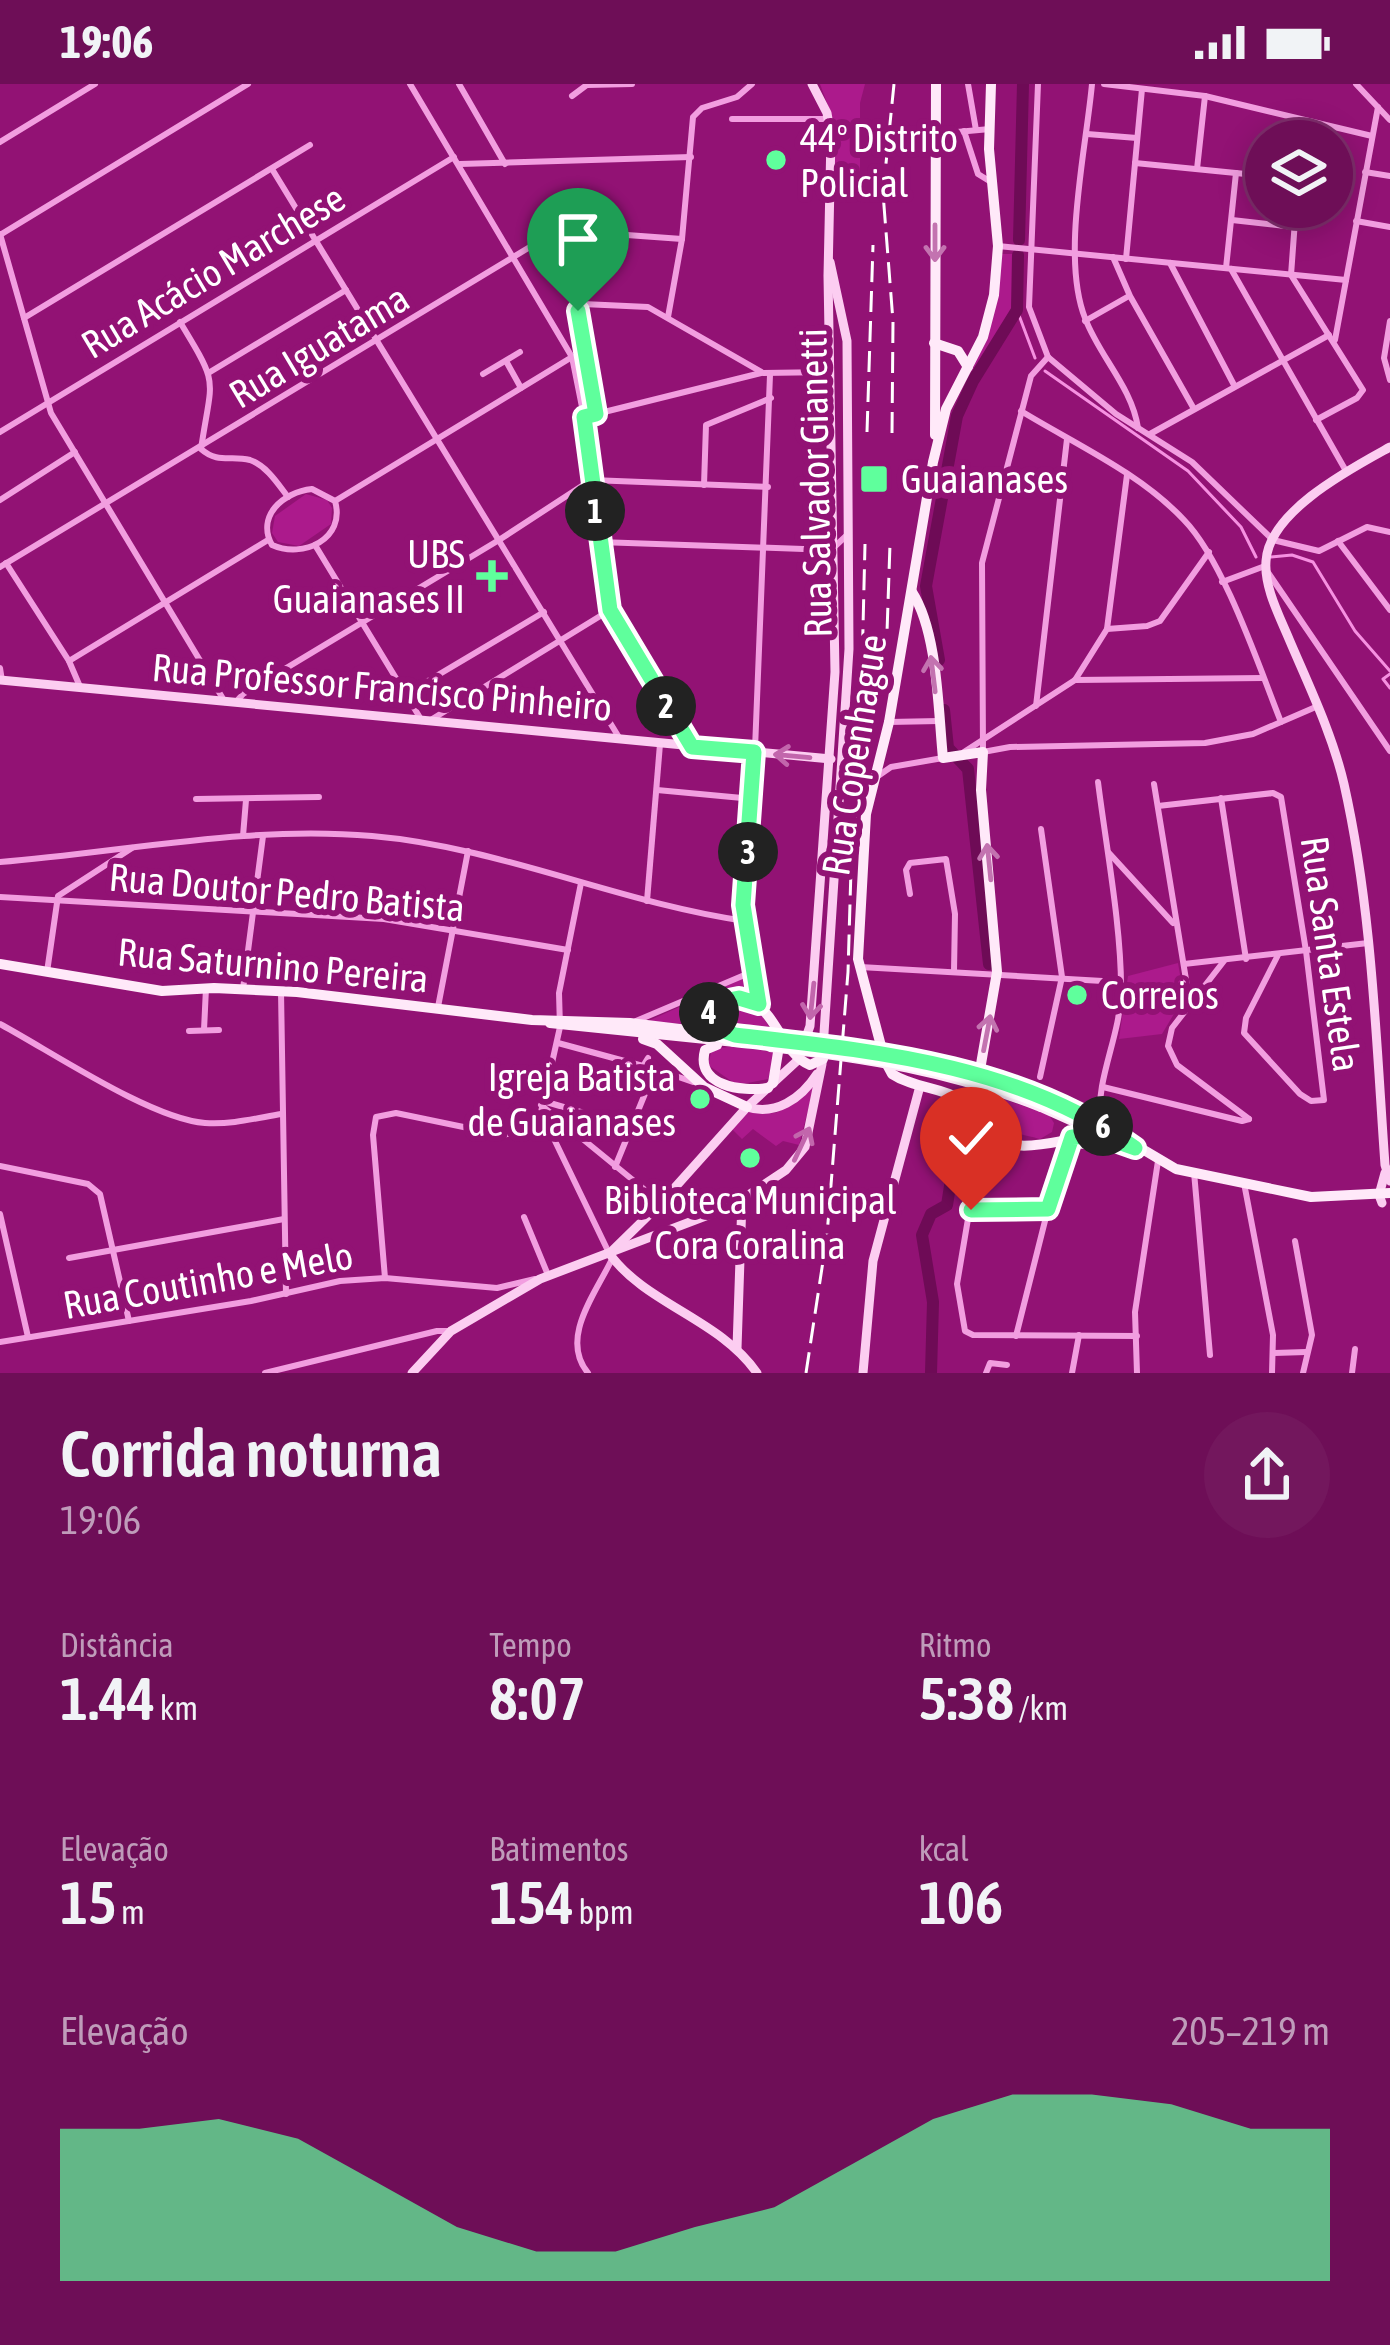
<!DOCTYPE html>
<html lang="pt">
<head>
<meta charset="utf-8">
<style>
	:root { --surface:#6e0e57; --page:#73175d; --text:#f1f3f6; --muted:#bf9cba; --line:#802e6d; --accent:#5fff9c }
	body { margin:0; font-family:"Asap Condensed",sans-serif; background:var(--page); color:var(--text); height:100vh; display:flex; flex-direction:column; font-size:45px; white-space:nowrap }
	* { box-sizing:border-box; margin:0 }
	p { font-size:39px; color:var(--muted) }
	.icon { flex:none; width:66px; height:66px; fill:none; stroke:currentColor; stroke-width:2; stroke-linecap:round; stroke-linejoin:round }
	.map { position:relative; height:1289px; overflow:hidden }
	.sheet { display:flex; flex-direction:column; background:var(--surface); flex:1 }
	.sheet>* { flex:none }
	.fabs { position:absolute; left:1245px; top:36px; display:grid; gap:24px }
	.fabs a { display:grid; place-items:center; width:108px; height:108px; border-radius:50%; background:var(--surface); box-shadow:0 6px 30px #0003,0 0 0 3px var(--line); font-size:60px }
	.pin { position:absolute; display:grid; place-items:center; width:102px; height:102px; color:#fff; margin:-123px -51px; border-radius:50% 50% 50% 0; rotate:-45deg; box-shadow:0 0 12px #0007 }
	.pin .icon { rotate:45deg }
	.km { position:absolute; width:60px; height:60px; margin:-30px; border-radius:50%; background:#222; color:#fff; font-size:33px; line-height:60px; text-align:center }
	.round { display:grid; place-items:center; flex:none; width:126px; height:126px; border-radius:63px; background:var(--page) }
	.head { display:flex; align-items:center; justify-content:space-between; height:204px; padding:0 60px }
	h1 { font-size:66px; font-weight:600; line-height:90px }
	.stats { display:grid; grid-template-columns:repeat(3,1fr); gap:18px; height:204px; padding:12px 60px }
	.stats div { display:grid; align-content:center }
	.stats b { font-size:60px; font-weight:600 }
	.stats small { font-size:33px; font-weight:400 }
	.stats p { font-size:33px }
	.chart { height:336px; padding:24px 60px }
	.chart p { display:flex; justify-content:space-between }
	.chart svg { width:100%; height:216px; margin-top:12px; fill:var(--accent); opacity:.7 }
	.status { display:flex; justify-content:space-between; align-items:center; height:84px; padding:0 60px; background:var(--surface); direction:ltr }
	.status svg { height:33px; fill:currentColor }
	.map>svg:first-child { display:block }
	.green { fill:#ac1a8c }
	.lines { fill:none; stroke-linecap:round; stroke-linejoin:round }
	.stream { stroke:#f690e1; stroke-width:3 }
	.river { stroke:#6e0b56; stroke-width:12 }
	.street { stroke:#f29ee0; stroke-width:6 }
	.secondary { stroke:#fccdf1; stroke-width:9 }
	.primary { stroke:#ffe9f9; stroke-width:10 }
	.rail { stroke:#fff; stroke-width:3; stroke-dasharray:21 9; stroke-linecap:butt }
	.primary-bridge { stroke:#ffe9f9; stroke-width:10 }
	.oneway { stroke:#c373b0 }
	.oneway2 { stroke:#c266ac }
	.route-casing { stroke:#fff; stroke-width:24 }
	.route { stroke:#5fff9c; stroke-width:15 }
	.poi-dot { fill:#5fff9c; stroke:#921274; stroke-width:4.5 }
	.labels { text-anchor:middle; stroke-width:12; stroke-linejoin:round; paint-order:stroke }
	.poi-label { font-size:39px; fill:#fff; stroke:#921274; text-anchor:start }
	.street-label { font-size:39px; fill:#fff; stroke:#921274 }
</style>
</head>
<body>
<div class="status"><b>19:06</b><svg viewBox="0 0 49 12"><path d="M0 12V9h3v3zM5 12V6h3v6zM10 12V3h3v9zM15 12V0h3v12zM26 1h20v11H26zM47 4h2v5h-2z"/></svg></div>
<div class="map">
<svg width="1390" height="1289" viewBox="0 0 1390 1289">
	<rect width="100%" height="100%" fill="#921274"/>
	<g class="green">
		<polygon points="820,0 865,0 860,19 860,100 836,102 833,35"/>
		<polygon points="1002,170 1017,170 1014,228 972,289"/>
		<polygon points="306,410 327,416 332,424 331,440 299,462 278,458 272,449 275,432"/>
		<polygon points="1178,879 1184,913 1162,950 1119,955 1128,892"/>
		<polygon points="751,891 754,907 727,908 707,917 704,928 707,942 648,937"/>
		<polygon points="744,918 758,926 772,947 722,942 713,930 720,919"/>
		<polygon points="736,962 777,969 768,995 737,1001 708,981 712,965"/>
		<polygon points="814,1003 799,1061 783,1057 776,1062 753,1045 742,1055 732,1045 746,1028 776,1029"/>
		<path d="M983 1008 1049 1031 1054 1039 1052 1048 1040 1055C1009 1047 982 1046 983 1008Z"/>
	</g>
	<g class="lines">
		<g class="stream">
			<polyline points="1017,226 1035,274"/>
			<polyline points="1045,287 1188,387 1241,443 1256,473"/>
			<polyline points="1271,473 1292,471 1313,478 1355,547 1390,587"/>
			<polyline points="1390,590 1383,595 1390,604"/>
		</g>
		<g class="river">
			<polyline points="1019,156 1023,0"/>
			<polyline points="939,576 926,502 957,332 973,297 1017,226 1018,171"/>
			<polyline points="944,626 948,664 968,685 989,880"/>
			<polyline points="931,1289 933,1218 922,1151 931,1130 947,1121 962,1027"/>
		</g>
		<g class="street">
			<polyline points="410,0 572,273 584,333 610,526 689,659"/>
			<polyline points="459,0 505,80"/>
			<polyline points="968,0 976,46"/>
			<polyline points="1038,0 1029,223 1048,273 1116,330 1192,378 1273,456 1319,467 1367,443 1390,448"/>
			<path d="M1092 0C1086 66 1061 173 1085 234 1099 272 1132 303 1138 344"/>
			<polyline points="1104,0 1205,12 1372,52"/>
			<polyline points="1356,0 1390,36"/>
			<polyline points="587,1 632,0"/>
			<polyline points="572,12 588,0"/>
			<polyline points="732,35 829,35"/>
			<polyline points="964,47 978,90 991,98"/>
			<polyline points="935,50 990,45"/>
			<polyline points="1087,50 1137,54"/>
			<polyline points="1303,57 1305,37"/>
			<polyline points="0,58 95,0"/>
			<polyline points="1135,79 1266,92"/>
			<polyline points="460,80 691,73"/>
			<polyline points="272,85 620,655"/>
			<polyline points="1197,85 1205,12"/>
			<polyline points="1365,88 1390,92"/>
			<polyline points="1296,123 1291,191 1363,306 1357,314 1316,336"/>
			<polyline points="1232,136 1294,143"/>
			<polyline points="1356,137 1390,143"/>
			<polyline points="0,150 51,329 225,618"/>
			<polyline points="0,151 248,0"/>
			<polyline points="998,162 1346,196"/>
			<polyline points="1113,173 1130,212 1194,325"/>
			<polyline points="1126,175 1142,5"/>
			<polyline points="1170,179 1234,301"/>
			<polyline points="1226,184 1236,89"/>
			<polyline points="1231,185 1346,387"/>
			<polyline points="668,233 682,155 693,33 702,24 737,13 752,0"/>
			<polyline points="24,234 310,61"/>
			<polyline points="1085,237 1129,212"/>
			<polyline points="1390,237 1384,274 1390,296"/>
			<path d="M180 238C220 304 212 291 201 365 218 380 231 371 250 376 267 382 278 400 288 413"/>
			<polyline points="1335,256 1378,23"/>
			<polyline points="1048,273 1031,292 982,479 983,668 1010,663 1205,659 1253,650 1318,622"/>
			<polyline points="506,277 521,304"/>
			<polyline points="210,288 346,206"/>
			<polyline points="483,290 520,268"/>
			<path d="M1021 327C1075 360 1140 389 1184 436 1224 477 1259 583 1281 638"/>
			<polyline points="596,330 578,228 583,220 648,223 763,289 829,288"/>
			<polyline points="584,333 761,289"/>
			<polyline points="0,348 454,73"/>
			<polyline points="1150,350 1329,251"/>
			<polyline points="704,401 706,341 771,314"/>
			<path d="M312 405 335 417C346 455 303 475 272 461 256 432 283 408 312 405Z"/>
			<polyline points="0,416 75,368"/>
			<polyline points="335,417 572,273"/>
			<polyline points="1338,457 1390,526"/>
			<polyline points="599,458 831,466 846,452"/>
			<polyline points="315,461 422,637"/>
			<polyline points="6,479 69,577 81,605"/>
			<polyline points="0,483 558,146 682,155"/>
			<polyline points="1267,487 1390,667"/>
			<polyline points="1222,498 1265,482"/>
			<polyline points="1107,545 1127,391"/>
			<polyline points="69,577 268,456"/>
			<polyline points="0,584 2,597"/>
			<polyline points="1075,596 1263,594"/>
			<polyline points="406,610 544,528"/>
			<polyline points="236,618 243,610 499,456 591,396 768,403"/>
			<polyline points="1036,622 1067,355"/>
			<polyline points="429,637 610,526"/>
			<polyline points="889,638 939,637"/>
			<polyline points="964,668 1075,596 1107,545 1147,542 1160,537 1209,468"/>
			<polyline points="878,692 891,683 943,674"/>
			<path d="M1098 698C1106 762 1122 846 1121 909 1120 952 1096 995 1100 1037"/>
			<polyline points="1154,700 1190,920"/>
			<polyline points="657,706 753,715"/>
			<polyline points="1221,714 1246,875"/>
			<polyline points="196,715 319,713"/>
			<polyline points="1158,722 1273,709 1281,713 1306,867 1324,1016 1311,1017 1300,1010 1244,949 1246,934 1278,871"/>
			<polyline points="243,752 246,716"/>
			<polyline points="1109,769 1173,839"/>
			<path d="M0 778C124 768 248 741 372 752 500 763 619 819 745 837"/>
			<polyline points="581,799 559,909 560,943 541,1028 609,1169"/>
			<polyline points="910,810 906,786 910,779 946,775 955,830 954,887"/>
			<polyline points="0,813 384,835 568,866"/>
			<polyline points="647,817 660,660"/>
			<polyline points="1224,877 1172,944 1168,962 1177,981 1249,1035"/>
			<polyline points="1184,880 1368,859"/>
			<polyline points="860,883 1120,898"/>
			<polyline points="47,888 58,812 132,764"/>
			<polyline points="243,905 263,752"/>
			<polyline points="281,907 286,1210"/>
			<polyline points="759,921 743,821 753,715 770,291"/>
			<polyline points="438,923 468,767"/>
			<polyline points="636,937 754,887"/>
			<path d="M0 940C52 968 151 1035 205 1039 230 1041 257 1034 281 1030"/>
			<polyline points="204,946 206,904"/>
			<polyline points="189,947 219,946"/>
			<polyline points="558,959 643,982 648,974"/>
			<polyline points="1040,993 1062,893 1041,745"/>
			<polyline points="1103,1003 1242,1037 1249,1035"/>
			<polyline points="543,1017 632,1043"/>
			<polyline points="541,1021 661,1119"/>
			<polyline points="0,1082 88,1100 100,1110 129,1237"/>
			<polyline points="615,1083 651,995 667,989 693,998"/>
			<polyline points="1194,1088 1210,1271"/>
			<polyline points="1244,1099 1273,1251 1272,1289"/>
			<polyline points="1048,1125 980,1124 969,1129 957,1200 965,1247 973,1251 1137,1252"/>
			<polyline points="0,1130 28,1253"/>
			<polyline points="524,1133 548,1191"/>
			<polyline points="1295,1157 1312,1251 1303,1289"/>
			<polyline points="69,1174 284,1135"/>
			<polyline points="385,1194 373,1051 376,1033 396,1029 502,1051 545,1042"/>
			<polyline points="1016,1252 1048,1125 1072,1054"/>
			<polyline points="0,1258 251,1217 340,1197 385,1194 497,1204 535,1195"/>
			<polyline points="1274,1269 1306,1268"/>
			<polyline points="265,1289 437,1247 451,1247"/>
			<path d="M588 1289C559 1254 596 1209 612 1175"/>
			<polyline points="986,1289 990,1279 1007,1281"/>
			<polyline points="1072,1289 1079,1251"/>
			<polyline points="1137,1289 1135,1228 1158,1077"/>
			<polyline points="1352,1289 1355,1265"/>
		</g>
		<g class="secondary">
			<path d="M1390 363C1352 384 1269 427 1266 477 1264 503 1279 531 1289 555 1309 602 1332 649 1344 700 1372 824 1376 955 1385 1081L1390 1097"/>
			<polyline points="0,596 831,675"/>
			<path d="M747 1023C775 1032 801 1015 817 990"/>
			<polyline points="1382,1119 1379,1111 1385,1089"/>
			<polyline points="613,1166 661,1119 747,1023 798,976 810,942 835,588 828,192 831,53 827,29 812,0"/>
			<path d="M609 1169C645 1220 720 1235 757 1289"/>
			<polyline points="737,1264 742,1116"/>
			<polyline points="412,1289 451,1247 540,1195 732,1122 786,1086 805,1063 822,980 849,565 847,257 830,178"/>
			<polyline points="863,1289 873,1177 920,1002"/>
		</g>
		<g class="primary">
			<path d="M991 0 989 65 998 162 994 211 983 253 946 325 933 378 889 638 866 730 858 875 885 977 892 990C913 1004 941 1003 962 1016 975 1023 974 1037 983 1046 1015 1078 1065 1051 1101 1052"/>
			<polyline points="934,259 958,267 968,283"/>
			<polyline points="935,351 936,0"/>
			<path d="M912 508C938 548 938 626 943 674L983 668 981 706 997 888 973 1026"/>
			<polyline points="0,880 162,907 214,904 297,908 532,936 630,939 738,952"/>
			<polyline points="550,939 735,958"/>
			<path d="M721 947 709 938C708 927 710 919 722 915 772 899 776 968 810 981L823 975"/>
			<polyline points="643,955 657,960 704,1003 747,1023"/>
			<path d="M717 961 705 966C695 1002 742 1008 768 1004"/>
			<polyline points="773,999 780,956"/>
			<polyline points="1044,1014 1100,1040 1176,1085 1311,1113 1390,1109"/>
			<polyline points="1041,1023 1126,1061"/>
		</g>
		<g class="rail">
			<polyline points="867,348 873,161"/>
			<polyline points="892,349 893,237 883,109 894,0"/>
			<polyline points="857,656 862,585 865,460"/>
			<polyline points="806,1289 827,1151 848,888 852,751 886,578 890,460"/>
		</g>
		<g class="primary-bridge">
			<path d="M738 952C843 964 945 975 1044 1014"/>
			<path d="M770 963C867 974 949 987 1041 1023"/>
		</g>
	</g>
	<defs><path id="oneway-shaft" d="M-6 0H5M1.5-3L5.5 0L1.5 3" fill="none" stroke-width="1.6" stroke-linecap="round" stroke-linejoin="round" transform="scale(3)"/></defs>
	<g class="oneway">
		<use href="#oneway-shaft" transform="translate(935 159) rotate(90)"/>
		<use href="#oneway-shaft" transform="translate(933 590) rotate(-97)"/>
		<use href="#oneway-shaft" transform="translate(989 778) rotate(-96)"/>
		<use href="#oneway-shaft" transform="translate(987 949) rotate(-79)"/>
	</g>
	<g class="oneway2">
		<use href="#oneway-shaft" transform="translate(792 672) rotate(-175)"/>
		<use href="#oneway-shaft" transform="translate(812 917) rotate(96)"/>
		<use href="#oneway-shaft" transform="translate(802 1060) rotate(-65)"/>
	</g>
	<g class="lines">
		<defs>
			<path id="route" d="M578 227 596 330 584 333 610 526 692 663 754 668 743 821 759 920 739 914 714 919 709 928 711 942 735 951C874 967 1018 980 1135 1064L1101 1052 1072 1053 1048 1125 971 1126"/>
		</defs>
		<use href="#route" class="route-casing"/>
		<use href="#route" class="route"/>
	</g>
	<g class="poi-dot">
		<circle cx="776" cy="76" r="12"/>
		<rect x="859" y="380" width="30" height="30" rx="6"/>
		<path d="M486 474h12v12h12v12h-12v12h-12v-12h-12v-12h12z"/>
		<circle cx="1077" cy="911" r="12"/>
		<circle cx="700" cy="1015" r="12"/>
		<circle cx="750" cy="1074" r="12"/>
	</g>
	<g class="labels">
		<g class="poi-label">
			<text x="800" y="68">44º Distrito<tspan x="800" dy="45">Policial</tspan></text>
			<text x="901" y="409">Guaianases</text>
			<text x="465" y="484" text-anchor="end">UBS<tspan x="465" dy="45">Guaianases II</tspan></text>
			<text x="1101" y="925">Correios</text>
			<text x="676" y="1007" text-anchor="end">Igreja Batista<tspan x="676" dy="45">de Guaianases</tspan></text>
			<text x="750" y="1130" text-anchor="middle">Biblioteca Municipal<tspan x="750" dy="45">Cora Coralina</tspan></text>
		</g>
		<g class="street-label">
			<text transform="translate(213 187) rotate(-31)" y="14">Rua Acácio Marchese</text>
			<text transform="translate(319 262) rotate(-31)" y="14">Rua Iguatama</text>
			<text transform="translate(815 399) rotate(-91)" y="14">Rua Salvador Gianetti</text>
			<text transform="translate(382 603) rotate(5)" y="14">Rua Professor Francisco Pinheiro</text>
			<text transform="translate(854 671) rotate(-81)" y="14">Rua Copenhague</text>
			<text transform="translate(287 808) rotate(5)" y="14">Rua Doutor Pedro Batista</text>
			<text transform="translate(1331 870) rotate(82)" y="14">Rua Santa Estela</text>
			<text transform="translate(273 881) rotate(5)" y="14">Rua Saturnino Pereira</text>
			<text transform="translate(208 1196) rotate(-10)" y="14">Rua Coutinho e Melo</text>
		</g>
	</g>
</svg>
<div class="fabs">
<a><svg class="icon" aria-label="layers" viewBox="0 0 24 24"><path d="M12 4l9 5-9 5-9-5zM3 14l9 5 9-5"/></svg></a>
</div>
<div class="pin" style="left:578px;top:227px;background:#1e9e55"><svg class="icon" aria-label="arrive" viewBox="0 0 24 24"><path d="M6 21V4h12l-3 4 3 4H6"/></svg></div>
<div class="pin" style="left:971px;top:1126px;background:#d93025"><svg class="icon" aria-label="check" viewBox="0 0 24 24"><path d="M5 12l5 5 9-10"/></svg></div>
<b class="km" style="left:595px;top:427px">1</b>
<b class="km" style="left:666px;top:622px">2</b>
<b class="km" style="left:748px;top:768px">3</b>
<b class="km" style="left:709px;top:928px">4</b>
<b class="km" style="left:1103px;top:1042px">6</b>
</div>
<section class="sheet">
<div class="head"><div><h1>Corrida noturna</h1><p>19:06</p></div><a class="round"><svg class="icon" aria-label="share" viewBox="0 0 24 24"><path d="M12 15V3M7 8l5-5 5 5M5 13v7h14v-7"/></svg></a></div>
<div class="stats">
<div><p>Distância</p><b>1.44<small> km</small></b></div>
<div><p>Tempo</p><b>8:07</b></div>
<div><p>Ritmo</p><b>5:38<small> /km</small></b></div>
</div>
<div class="stats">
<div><p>Elevação</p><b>15<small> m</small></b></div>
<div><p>Batimentos</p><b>154<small> bpm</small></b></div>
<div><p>kcal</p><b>106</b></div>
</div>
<div class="chart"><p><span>Elevação</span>205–219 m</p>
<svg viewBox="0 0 160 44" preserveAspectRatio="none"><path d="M0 44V13L10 13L20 11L30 15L40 24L50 33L60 38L70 38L80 33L90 29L100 20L110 11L120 6L130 6L140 8L150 13L160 13V44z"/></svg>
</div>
</section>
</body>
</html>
